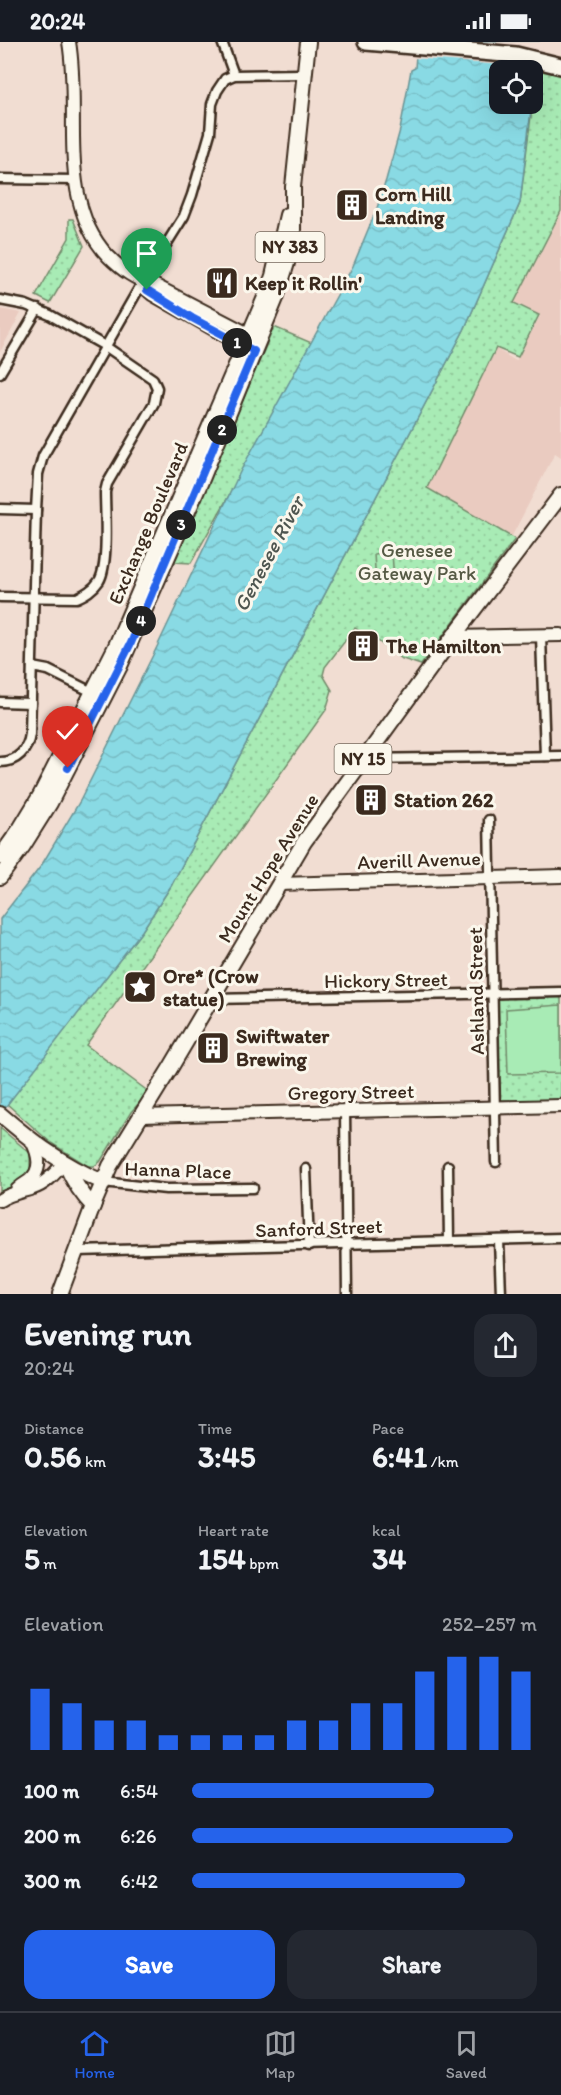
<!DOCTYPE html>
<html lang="en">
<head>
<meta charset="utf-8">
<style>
	:root { --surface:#171b24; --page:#242831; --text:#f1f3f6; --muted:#9ea1a6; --line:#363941; --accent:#2563eb }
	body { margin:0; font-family:Itim,sans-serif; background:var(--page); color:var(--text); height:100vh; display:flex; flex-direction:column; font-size:22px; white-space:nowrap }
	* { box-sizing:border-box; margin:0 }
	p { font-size:20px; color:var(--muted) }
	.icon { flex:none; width:33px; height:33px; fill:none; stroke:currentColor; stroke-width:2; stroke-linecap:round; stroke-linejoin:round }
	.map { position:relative; height:1252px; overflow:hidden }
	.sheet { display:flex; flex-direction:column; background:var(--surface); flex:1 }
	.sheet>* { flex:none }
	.fabs { position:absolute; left:489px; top:18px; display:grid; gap:12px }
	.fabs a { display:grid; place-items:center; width:54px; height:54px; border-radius:12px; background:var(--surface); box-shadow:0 6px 24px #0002; font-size:30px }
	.pin { position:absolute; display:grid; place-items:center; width:51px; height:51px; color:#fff; margin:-62px -26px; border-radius:50% 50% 50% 0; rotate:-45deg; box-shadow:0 0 6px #0007 }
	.pin .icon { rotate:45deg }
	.km { position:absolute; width:30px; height:30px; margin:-15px; border-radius:50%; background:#222; color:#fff; font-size:16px; line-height:30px; text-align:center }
	.round { display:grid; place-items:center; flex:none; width:63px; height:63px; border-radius:18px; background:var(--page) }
	.headline { display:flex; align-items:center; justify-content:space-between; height:102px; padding:0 24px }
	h1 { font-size:33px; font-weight:800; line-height:45px }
	.metrics { display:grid; grid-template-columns:repeat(3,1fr); gap:9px; height:102px; padding:6px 24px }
	.metrics div { display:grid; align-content:center }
	.metrics b { font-size:30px; font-weight:800 }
	.metrics small { font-size:16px; font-weight:400 }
	.metrics p { font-size:16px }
	.chart { height:168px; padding:12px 24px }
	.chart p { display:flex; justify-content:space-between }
	.chart svg { width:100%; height:108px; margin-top:6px; stroke:var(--accent); stroke-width:6 }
	.primary-button { display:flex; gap:12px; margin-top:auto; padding:12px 24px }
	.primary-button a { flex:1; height:69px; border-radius:18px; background:var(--accent); color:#fff; font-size:24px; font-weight:800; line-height:69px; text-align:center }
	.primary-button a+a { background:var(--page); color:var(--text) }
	ul { padding:0 24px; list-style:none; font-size:20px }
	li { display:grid; grid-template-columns:96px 72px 1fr; align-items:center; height:45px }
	li i { height:15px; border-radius:8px; background:var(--accent) }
	.status { display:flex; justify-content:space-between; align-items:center; height:42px; padding:0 30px; background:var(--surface); direction:ltr }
	.status svg { height:16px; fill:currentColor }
	.tab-bar { display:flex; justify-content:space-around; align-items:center; height:84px; border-top:2px solid var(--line); background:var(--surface); font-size:16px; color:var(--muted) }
	.tab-bar a { display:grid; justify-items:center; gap:3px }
	.tab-bar .on { color:var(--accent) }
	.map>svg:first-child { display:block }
	.built { fill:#eacbc0 }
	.grass { fill:url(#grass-dots); stroke:#728a6a; stroke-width:1.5 }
	.garden { fill:#a8ebb5; stroke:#728a6a; stroke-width:1.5 }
	.water { fill:url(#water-waves); stroke:#6a9495; stroke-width:1.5; fill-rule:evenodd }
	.pier { fill:#f1ddd2 }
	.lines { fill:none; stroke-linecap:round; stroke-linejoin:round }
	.street-casing { stroke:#3b2a1e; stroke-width:13 }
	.secondary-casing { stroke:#3b2a1e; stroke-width:16 }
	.primary-casing { stroke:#3b2a1e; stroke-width:18 }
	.highway-casing { stroke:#3b2a1e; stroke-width:20 }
	.street { stroke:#fbf7ec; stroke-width:8 }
	.secondary { stroke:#fbf7ec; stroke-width:12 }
	.primary { stroke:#fbf7ec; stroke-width:14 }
	.highway { stroke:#fbf7ec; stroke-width:15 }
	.route-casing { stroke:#fff; stroke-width:12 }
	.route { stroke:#2563eb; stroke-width:8 }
	.labels { text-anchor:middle; stroke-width:6; stroke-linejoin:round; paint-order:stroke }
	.shield { fill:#fbf7ec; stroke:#75685c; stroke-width:1.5 }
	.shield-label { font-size:18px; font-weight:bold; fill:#3b2a1e }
	.poi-label { font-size:20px; font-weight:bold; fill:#3b2a1e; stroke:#fbf7ec; text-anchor:start }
	.street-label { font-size:20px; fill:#3b2a1e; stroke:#fbf7ec }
	.park-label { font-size:20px; fill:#565a44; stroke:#fbf7ec }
	.water-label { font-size:21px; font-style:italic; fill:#4e5650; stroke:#fbf7ec }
</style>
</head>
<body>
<div class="status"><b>20:24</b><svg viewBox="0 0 49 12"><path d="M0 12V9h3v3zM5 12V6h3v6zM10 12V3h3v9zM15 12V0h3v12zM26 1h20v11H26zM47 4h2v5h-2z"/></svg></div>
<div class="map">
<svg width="561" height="1252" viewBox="0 0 561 1252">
	<defs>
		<pattern id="grass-dots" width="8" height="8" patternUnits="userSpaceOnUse" patternTransform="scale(1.5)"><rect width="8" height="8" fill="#a8ebb5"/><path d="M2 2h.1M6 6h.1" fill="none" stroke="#92ca9b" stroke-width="1.8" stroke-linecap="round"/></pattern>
		<pattern id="water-waves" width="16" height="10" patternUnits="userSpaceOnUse" patternTransform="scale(1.5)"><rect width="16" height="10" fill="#89dae4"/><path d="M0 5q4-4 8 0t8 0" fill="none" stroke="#77bbc3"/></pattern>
	</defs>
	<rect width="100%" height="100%" fill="#f1ddd2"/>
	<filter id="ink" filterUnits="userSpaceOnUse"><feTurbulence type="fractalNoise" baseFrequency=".0167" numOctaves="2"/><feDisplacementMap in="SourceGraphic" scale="12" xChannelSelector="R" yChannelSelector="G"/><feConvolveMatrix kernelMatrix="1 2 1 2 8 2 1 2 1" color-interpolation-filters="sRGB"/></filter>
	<g filter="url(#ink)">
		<g class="built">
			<polygon points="561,171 561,415 555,411 512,494 426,447 496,307 516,319 540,274 515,260"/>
			<polygon points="0,267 21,271 0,310"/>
		</g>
		<g class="grass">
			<polygon points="537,26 561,29 561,169 514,261 539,273 518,315 496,306 427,446 515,497 421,623 400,616 370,593 368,595 355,586 325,625 323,633 332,648 326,668 86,1003 149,1050 131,1070 100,1120 94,1124 88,1124 51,1101 7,1062 142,889 171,844 464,288 520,161"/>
			<polygon points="69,177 73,177 84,204 50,261 36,254 69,196"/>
			<polygon points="274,285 314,302 191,521 174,520"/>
			<polygon points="561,955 561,1058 498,1058 495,956"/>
			<polygon points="0,1086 30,1111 30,1126 35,1126 29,1135 0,1152"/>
		</g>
		<g class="garden">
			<polygon points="392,510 394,540 376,541 374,512"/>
			<polygon points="561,963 561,1031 508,1032 506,967"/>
		</g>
		<path class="water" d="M417 0H539L520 161 464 288 171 844 142 889 0 1072V877L41 824 80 759 155 609 241 428 353 224 377 166 386 138 400 88 411 28 415 26ZM500 28H532V62H500Z"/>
		<polygon class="pier" points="414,0 542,0 540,26 413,16"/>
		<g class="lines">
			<defs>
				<g id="street">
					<polyline points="222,0 234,33"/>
					<polyline points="0,137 75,138"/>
					<path d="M0 258 26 263 50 273 105 304 153 337 157 346 154 361 107 442 105 450C105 471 109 522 99 539 93 548 85 552 77 556L0 555"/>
					<polyline points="0,331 38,267"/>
					<polyline points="0,467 36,468"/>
					<polyline points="541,594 545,714"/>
					<polyline points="32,625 48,628 94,651"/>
					<polyline points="0,660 31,661"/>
					<polyline points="364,717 561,714"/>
					<path d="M0 720C17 720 28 708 30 692L36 468 38 432 43 414 142 241 184 174 192 153 210 91 212 62 217 49 225 37 234 33 304 32"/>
					<polyline points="489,778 496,1120"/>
					<polyline points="211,957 561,950"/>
					<polyline points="345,1069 347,1252"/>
					<polyline points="448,1124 449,1199"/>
					<polyline points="306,1127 309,1204"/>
					<polyline points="103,1140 166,1147 253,1146"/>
					<polyline points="499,1198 501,1252"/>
					<polyline points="77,1209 561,1196"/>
				</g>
				<g id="secondary">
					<path d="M69 0C81 69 56 159 108 214 123 229 135 237 154 243L258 297"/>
					<polyline points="142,241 145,246 152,252 252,309"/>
					<polyline points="453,595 561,593"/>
					<polyline points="279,842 561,834"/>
					<polyline points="141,1074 561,1064"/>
					<path d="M17 1148C21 1144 24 1142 29 1139 43 1128 39 1113 32 1099"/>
					<path d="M0 1158C11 1151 21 1150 33 1146 46 1142 55 1131 64 1121"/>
				</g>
				<g id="primary">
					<polyline points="0,815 20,787 40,754 115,606 266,253 273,234 287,173"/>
					<polyline points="0,835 23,804 50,761 120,624 202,437 276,256 287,221 293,188 293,145 308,0"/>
					<path d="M0 1072C33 1100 62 1123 103 1140"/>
					<path d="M66 1123C73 1139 81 1152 93 1164"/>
					<polyline points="60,1252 93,1164 110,1124 171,1025 304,800 453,595 561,453"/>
				</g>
				<polyline id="highway" points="366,0 516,13 561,24"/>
			</defs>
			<use href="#street" class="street-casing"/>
			<use href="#secondary" class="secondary-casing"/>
			<use href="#primary" class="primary-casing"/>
			<use href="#highway" class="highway-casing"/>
			<use href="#street" class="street"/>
			<use href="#secondary" class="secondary"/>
			<use href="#primary" class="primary"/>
			<use href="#highway" class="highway"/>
		</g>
	</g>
	<g class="lines" filter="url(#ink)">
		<defs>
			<polyline id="route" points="68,726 131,601 254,309 192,276 147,248"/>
		</defs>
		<use href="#route" class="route-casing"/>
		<use href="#route" class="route"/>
	</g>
	<defs>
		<symbol id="building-square" viewBox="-11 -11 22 22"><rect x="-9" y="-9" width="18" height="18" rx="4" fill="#3b2a1e" stroke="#fbf7ec"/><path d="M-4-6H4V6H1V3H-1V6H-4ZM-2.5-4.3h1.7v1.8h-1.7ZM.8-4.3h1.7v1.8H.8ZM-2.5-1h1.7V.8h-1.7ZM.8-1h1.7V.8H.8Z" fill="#fff"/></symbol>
		<symbol id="restaurant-square" viewBox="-11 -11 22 22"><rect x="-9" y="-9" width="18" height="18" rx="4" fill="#3b2a1e" stroke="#fbf7ec"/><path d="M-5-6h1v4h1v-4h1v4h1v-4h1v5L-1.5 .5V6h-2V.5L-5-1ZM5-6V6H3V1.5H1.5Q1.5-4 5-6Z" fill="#fff"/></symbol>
		<symbol id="sight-square" viewBox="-11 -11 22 22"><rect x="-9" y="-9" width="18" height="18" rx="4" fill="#3b2a1e" stroke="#fbf7ec"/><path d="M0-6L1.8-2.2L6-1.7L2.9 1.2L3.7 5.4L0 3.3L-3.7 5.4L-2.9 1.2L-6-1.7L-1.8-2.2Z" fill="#fff"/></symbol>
	</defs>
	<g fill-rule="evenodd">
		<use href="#building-square" x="333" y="144" width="38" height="38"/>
		<use href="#restaurant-square" x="203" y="222" width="38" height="38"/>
		<use href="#building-square" x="344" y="585" width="38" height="38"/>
		<use href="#building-square" x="352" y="739" width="38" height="38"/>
		<use href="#sight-square" x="121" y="926" width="38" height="38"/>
		<use href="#building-square" x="194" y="987" width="38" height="38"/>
	</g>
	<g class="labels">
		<g class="shield">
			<rect x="255.5" y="190" width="69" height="30" rx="4.5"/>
			<rect x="334.5" y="702" width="57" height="30" rx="4.5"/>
		</g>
		<g class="shield-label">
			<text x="290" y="211">NY 383</text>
			<text x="363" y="723">NY 15</text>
		</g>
		<g class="poi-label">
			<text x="375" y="159">Corn Hill<tspan x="375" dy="23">Landing</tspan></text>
			<text x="245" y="248">Keep it Rollin'</text>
			<text x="386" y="611">The Hamilton</text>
			<text x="394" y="765">Station 262</text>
			<text x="163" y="941">Ore* (Crow<tspan x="163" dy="23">statue)</tspan></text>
			<text x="236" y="1001">Swiftwater<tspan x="236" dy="23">Brewing</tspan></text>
		</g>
		<g class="street-label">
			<text transform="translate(148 481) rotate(-67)" y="7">Exchange Boulevard</text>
			<text transform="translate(419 818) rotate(-2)" y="7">Averill Avenue</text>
			<text transform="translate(268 826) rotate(-58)" y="7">Mount Hope Avenue</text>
			<text transform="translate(386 938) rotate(-1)" y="7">Hickory Street</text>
			<text transform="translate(476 949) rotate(-91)" y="7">Ashland Street</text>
			<text transform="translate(351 1050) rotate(-1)" y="7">Gregory Street</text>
			<text transform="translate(178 1128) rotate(2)" y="7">Hanna Place</text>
			<text transform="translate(319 1186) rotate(-2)" y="7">Sanford Street</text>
		</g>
		<g class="park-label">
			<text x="417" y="515">Genesee<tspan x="417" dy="23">Gateway Park</tspan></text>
		</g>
		<g class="water-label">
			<text transform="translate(269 512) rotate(-62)" y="7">Genesee River</text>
		</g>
	</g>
</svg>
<div class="fabs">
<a><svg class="icon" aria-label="locate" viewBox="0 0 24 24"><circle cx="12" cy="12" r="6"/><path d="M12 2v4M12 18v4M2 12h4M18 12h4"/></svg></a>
</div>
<div class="pin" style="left:147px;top:248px;background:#1e9e55"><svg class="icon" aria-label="arrive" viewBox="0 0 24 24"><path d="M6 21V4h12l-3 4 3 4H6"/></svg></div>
<div class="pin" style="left:68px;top:726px;background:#d93025"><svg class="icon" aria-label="check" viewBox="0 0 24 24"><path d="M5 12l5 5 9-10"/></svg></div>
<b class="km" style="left:237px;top:301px">1</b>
<b class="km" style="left:222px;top:388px">2</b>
<b class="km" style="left:181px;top:483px">3</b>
<b class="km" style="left:141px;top:579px">4</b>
</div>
<section class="sheet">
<div class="headline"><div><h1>Evening run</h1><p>20:24</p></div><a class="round"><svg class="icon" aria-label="share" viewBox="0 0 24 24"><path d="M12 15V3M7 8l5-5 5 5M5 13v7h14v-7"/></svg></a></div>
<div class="metrics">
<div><p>Distance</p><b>0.56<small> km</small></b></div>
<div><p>Time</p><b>3:45</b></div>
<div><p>Pace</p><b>6:41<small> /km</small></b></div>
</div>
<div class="metrics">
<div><p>Elevation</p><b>5<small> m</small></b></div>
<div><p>Heart rate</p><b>154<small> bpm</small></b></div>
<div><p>kcal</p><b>34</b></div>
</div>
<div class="chart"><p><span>Elevation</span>252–257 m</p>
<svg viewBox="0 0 160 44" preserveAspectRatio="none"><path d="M5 44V19M15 44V25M25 44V32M35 44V32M45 44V38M55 44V38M65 44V38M75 44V38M85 44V32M95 44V32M105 44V25M115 44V25M125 44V12M135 44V6M145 44V6M155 44V12"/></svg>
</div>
<ul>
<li><b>100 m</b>6:54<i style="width:70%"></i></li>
<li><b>200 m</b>6:26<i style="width:93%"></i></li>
<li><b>300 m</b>6:42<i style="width:79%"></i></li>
</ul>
<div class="primary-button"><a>Save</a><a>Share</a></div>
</section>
<nav class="tab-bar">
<a class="on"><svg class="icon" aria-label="home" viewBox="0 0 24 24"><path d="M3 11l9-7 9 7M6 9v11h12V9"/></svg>Home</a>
<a><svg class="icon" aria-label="map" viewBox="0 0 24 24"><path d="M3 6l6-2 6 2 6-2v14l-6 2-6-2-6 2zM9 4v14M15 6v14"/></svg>Map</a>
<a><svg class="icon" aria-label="saved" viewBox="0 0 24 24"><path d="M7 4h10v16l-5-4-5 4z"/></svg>Saved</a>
</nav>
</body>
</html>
